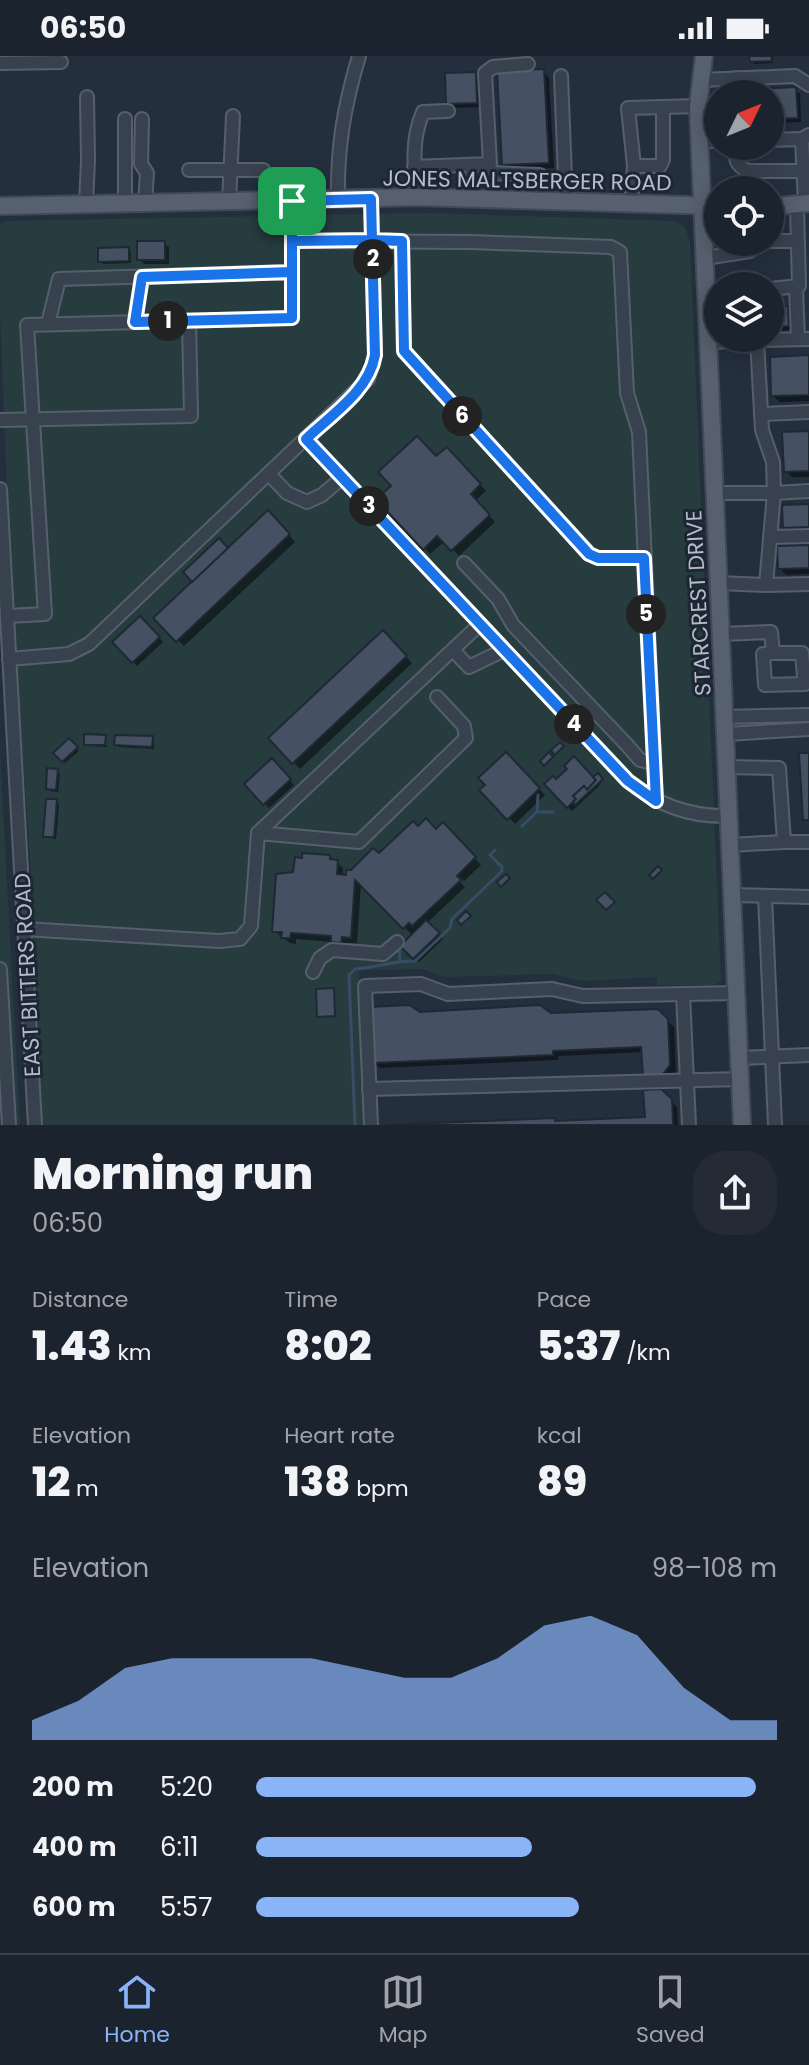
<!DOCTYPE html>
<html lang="en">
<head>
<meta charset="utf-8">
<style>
	:root { --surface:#1b232e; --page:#242b36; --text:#f1f3f6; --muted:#a0a4aa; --line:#39404a; --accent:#8ab4f8 }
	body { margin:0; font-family:Poppins,sans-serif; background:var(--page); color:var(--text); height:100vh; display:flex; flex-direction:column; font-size:30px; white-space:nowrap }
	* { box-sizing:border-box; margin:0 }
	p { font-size:26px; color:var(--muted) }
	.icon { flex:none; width:44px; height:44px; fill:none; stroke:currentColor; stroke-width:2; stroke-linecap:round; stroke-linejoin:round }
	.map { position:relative; height:1069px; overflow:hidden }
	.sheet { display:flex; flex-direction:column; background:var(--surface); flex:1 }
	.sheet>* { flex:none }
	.needle { width:52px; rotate:47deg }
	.tools { position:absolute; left:704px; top:24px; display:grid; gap:16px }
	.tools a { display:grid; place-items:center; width:80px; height:80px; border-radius:50%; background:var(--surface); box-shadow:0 4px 20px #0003,0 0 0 2px var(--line); font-size:40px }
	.pin { position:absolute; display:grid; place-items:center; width:68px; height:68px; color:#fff; margin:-34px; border-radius:16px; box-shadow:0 4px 12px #0006 }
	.km { position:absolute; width:40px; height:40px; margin:-20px; border-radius:50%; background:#222; color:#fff; font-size:22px; line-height:40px; text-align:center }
	.round { display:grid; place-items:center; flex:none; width:84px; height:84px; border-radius:32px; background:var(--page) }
	.headline { display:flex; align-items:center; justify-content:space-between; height:136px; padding:0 32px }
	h1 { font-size:44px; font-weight:800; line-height:60px }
	.stats { display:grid; grid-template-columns:repeat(3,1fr); gap:12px; height:136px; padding:8px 32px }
	.stats div { display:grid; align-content:center }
	.stats b { font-size:40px; font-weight:800 }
	.stats small { font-size:22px; font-weight:400 }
	.stats p { font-size:22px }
	.chart { height:224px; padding:16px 32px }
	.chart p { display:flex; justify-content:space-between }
	.chart svg { width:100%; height:144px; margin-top:8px; fill:var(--accent); opacity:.7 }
	ul { padding:0 32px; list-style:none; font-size:26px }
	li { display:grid; grid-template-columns:128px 96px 1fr; align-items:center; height:60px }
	li i { height:20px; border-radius:10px; background:var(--accent) }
	.status { display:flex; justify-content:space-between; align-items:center; height:56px; padding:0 40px; background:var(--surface); direction:ltr }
	.status svg { height:22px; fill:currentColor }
	.dock { display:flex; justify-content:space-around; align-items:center; height:112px; border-top:2px solid var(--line); background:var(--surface); font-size:22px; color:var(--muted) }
	.dock a { display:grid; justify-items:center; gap:4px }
	.dock .current { color:var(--accent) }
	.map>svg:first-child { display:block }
	.green { fill:#263c3f }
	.shadow { fill:#0007 }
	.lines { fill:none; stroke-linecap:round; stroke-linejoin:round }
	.stream { stroke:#394c67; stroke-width:3 }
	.building { fill:#455162; stroke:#1f2835; stroke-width:2 }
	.minor-casing { stroke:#565f6c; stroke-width:16 }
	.major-casing { stroke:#414a57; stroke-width:20 }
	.minor { stroke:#38414e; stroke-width:12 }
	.major { stroke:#56606e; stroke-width:16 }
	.route-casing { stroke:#fff; stroke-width:16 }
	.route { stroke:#1a73e8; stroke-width:10 }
	.labels { text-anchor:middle; stroke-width:6; stroke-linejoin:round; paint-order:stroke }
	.street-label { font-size:22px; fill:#b4bcc9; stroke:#1d2633 }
</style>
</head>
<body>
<div class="status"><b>06:50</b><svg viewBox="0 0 49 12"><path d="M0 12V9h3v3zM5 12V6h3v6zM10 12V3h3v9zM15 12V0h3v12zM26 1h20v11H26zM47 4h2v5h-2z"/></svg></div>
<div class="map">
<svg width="809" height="1069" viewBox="0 0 809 1069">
	<rect width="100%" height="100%" fill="#242f3e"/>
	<g class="green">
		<polygon points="427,157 676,165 685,172 690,186 721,925 715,929 657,929 657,921 582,925 553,918 445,921 422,913 359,914 365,1069 40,1069 33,943 34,857 11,541 0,256 0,170 5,165"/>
		<polygon points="0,695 20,1069 0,1069"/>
	</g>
	<g class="shadow">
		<polygon points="751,0 773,0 773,7 754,8"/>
		<polygon points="543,15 549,22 554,112 510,114 504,108"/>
		<polygon points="475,18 479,23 481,51 453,52 448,47"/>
		<polygon points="795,33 800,38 801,66 770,67 770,38 758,38"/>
		<polygon points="164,187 169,191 169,208 144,208 139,203"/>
		<polygon points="128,193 131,196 131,207 103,208 100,205"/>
		<polygon points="787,252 792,256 793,274 770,275 770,253"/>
		<polygon points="809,301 809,345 780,346 773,340"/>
		<polygon points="809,377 809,421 792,421 786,415"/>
		<polygon points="447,393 486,435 475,445 495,466 459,500 445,485 430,498 379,443"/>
		<polygon points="809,450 809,475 789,475 785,471"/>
		<polygon points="268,457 295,486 184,590 156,562"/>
		<polygon points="809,491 809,518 786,519 780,512"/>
		<polygon points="140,562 163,586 137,610 115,586"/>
		<polygon points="383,577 412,607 300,713 271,683"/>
		<polygon points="105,681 107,691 88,690 86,688"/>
		<polygon points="152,682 154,685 154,693 119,691 116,689"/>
		<polygon points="69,685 79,695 65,707 56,697"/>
		<polygon points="506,698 545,739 515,768 482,734"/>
		<polygon points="272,705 294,729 269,752 247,728"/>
		<polygon points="57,715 60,718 58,736 50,735 48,733"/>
		<polygon points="597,720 602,725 599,730 572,755 547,728 593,724"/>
		<polygon points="56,745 59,748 56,783 48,782 45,780"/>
		<polygon points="443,769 481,809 464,825 451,812 448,814 465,831 427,867 443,883 419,906 402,890 413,880 361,827 357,887 347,887 347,892 339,891 334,886 296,883 296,888 290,887 274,875 295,817 330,801 343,812 343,821 348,821 418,773 436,775"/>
		<polygon points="657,955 674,971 676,1016 668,1025 651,1026 644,996 558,1000 558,1004 380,1012 374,1006 550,959"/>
		<polygon points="660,1035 677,1051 678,1069 434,1069 647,1063"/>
	</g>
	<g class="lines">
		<g class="stream">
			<polyline points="537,756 553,756"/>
			<polyline points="522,770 537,756 538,739"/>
			<polyline points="399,889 400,905"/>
			<path d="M355 1069 349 919 355 913C376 912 394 904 415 905L450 872 452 863 502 815V811L490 799 495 794"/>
		</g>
	</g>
	<g class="building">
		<polygon points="749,0 771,0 772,5 750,6"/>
		<polygon points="544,13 549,107 502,109 497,15"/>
		<polygon points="476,16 477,47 446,48 445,17"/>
		<polygon points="796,31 798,62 770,63 770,38 756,38 756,33"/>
		<rect x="137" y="185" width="28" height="19"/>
		<polygon points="129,191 129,205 98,206 98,192"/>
		<polygon points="788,250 789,270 770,271 770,251"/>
		<polygon points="809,299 809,339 771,340 770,301"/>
		<polygon points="809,375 809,415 784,416 782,376"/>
		<polygon points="417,380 436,400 447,391 481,428 471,438 490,459 451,495 437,480 423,494 376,443 391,430 378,416"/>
		<polygon points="809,448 809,471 783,472 782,449"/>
		<polygon points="268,454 290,478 176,586 153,562"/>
		<polygon points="219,482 228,492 192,526 183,516"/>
		<polygon points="809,489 809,512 778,513 777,490"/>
		<polygon points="140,560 160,581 132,607 112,586"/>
		<polygon points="383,574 407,600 292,708 268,682"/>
		<polygon points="84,678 106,679 105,689 84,689"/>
		<polygon points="115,679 153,680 152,691 114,689"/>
		<polygon points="69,682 78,691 62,706 53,697"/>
		<polygon points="560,686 564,690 555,699 551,694"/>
		<polygon points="506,696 540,732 507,764 479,734 485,729 478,722"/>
		<polygon points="549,696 553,701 544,710 540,705"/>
		<polygon points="799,697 809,697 809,764 803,764"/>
		<polygon points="574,700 596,724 587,734 584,730 573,740 576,743 567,752 544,728 553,720 556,723 567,713 564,710"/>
		<polygon points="272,702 291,723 263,749 244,728"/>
		<polygon points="47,712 58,713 56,734 46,733"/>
		<polygon points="598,717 603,723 575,749 573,746 576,743 573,740 584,730 587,734 596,724 593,721"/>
		<polygon points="46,743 57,743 54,781 43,781"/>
		<polygon points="426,762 436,773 443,766 476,801 457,820 461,824 412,870 409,867 403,873 355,824 351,882 342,881 341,887 331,886 331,880 291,877 290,882 281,882 282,876 272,876 276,818 293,816 295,801 302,802 302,797 330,799 330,803 338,804 337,818 346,819 346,814 351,814 373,792 379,797 413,765 418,770"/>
		<polygon points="658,810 662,814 653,823 649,819"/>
		<polygon points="506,818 510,822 501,831 497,826"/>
		<polygon points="605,836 615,846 606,854 596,844"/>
		<polygon points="466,855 471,860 461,869 457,864"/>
		<polygon points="426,864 440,877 413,903 400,890"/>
		<polygon points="334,932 335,960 317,961 316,933"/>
		<polygon points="409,949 420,956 540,949 551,957 658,953 668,963 670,1009 662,1019 643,1020 641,991 553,995 553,999 372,1007 369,951"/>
		<polygon points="661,1033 672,1043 673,1069 387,1069 555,1062 555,1065 645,1061 643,1034"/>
	</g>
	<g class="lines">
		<defs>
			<g id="minor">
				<polyline points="0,7 61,6"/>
				<polyline points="561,20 566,146"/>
				<polyline points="701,24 795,20 809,29"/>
				<polyline points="737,38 737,22"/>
				<polyline points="125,63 125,148"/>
				<polyline points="142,63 141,108 147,117 145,148"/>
				<polyline points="770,84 802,83"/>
				<polyline points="699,85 718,85"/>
				<path d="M736 90C735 103 735 109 748 115H804"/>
				<polyline points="472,109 472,144"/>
				<polyline points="634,110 660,110 663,104 663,51"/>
				<polyline points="414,111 490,108 485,17 493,11 528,8"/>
				<polyline points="189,114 263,114"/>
				<polyline points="490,117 540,119 537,145"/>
				<path d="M418 141C414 110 411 84 423 56L448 55"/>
				<path d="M338 144C337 91 344 51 359 0"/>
				<polyline points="229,146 233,60"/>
				<polyline points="631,148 634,110 628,52 698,50"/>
				<polyline points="805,148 802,83 809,79"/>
				<polyline points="86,149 88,104 87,41"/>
				<polyline points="292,185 471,186 611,191 620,196 627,337 639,376 656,745"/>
				<polyline points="402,185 404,295 589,498 598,502 644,502"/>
				<polyline points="770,185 797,185"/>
				<polyline points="705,202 750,195 749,186"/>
				<polyline points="796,231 798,283"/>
				<polyline points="770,233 799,230 797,150"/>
				<polyline points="135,266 142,221"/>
				<polyline points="48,268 59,223 292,216"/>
				<polyline points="757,284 809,283"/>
				<polyline points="709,286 757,284 762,374 773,406 774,437 809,435"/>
				<polyline points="761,358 809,356"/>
				<polyline points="0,364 191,360 189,265"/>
				<path d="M306 383 628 725C657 749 691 761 729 760"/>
				<polyline points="269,418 287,437 307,446 322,439 342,422"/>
				<polyline points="0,433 35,1069"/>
				<polyline points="715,437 774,437 766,529 719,527"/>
				<polyline points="770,481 809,480"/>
				<polyline points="464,507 498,543 513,569 627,689 640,704 653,707"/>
				<polyline points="766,529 809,528"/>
				<polyline points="7,560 45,558 27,269 292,262 292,145"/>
				<polyline points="721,578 771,576 773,597 763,598 765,629 805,628 804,620 809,619"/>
				<polyline points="453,594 469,611 504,594"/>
				<polyline points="773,597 802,597 804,620"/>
				<polyline points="9,603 69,598 89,588 368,323 375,299 371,143"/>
				<polyline points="725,661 809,659"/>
				<polyline points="726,678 809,673"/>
				<polyline points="727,711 779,712 784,786 730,789"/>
				<polyline points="258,777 359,786 466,682 464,670 437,641"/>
				<polyline points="784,786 809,786"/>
				<polyline points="732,839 809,841"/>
				<polyline points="765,840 775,1069"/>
				<polyline points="24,873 219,885 240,883 251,870 258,777 480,568"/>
				<polyline points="0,913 9,1069"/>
				<polyline points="313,916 320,902 332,894 383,898 397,886"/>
				<polyline points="683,938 689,1069"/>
				<polyline points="740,1002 809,999"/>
				<polyline points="369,1033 740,1023"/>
				<polyline points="371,1069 365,930 421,928 448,938 552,933 583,940 737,937"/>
			</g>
			<g id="major">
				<polyline points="704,0 698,50 742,1069"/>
				<polyline points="0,150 418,141 718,150"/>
				<polyline points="770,151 809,147"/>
			</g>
		</defs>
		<use href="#minor" class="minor-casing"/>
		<use href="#major" class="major-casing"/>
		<use href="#minor" class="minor"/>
		<use href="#major" class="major"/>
	</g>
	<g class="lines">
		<defs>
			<path id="route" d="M292 145V216L142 221 135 266 292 262V185L372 184 375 299C369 335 331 359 306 383L628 725 656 745 644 502H598L589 498 404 295 402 185 372 184 371 143 292 145"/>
		</defs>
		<use href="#route" class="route-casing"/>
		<use href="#route" class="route"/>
	</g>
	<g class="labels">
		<g class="street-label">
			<text transform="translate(527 124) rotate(1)" y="8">JONES MALTSBERGER ROAD</text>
			<text transform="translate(698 547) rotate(-93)" y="8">STARCREST DRIVE</text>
			<text transform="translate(27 919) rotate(-93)" y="8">EAST BITTERS ROAD</text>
		</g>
	</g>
</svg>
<div class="tools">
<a><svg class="needle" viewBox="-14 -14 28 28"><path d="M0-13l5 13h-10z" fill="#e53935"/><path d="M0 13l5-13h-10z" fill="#a0a4aa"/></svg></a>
<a><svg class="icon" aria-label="locate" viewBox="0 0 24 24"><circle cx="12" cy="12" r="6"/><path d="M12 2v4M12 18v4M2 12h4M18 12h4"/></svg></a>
<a><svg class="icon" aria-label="layers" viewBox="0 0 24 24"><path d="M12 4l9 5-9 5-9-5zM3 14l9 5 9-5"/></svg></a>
</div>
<div class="pin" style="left:292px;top:145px;background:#1e9e55"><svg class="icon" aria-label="arrive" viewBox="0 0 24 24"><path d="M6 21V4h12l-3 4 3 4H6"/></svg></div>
<b class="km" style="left:168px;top:265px">1</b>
<b class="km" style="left:373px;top:203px">2</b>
<b class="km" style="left:369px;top:450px">3</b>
<b class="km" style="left:574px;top:668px">4</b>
<b class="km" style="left:646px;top:558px">5</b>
<b class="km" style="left:462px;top:360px">6</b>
</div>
<section class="sheet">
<div class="headline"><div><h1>Morning run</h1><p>06:50</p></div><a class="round"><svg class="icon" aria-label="share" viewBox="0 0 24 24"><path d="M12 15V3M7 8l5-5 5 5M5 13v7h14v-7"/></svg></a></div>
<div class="stats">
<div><p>Distance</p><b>1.43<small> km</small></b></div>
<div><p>Time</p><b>8:02</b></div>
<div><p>Pace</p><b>5:37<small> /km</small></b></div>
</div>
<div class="stats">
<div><p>Elevation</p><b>12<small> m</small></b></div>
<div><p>Heart rate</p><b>138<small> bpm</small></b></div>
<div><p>kcal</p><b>89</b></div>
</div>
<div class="chart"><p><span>Elevation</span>98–108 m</p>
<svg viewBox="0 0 160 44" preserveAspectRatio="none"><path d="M0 44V38L10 32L20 22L30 19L40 19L50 19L60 19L70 22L80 25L90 25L100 19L110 9L120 6L130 12L140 28L150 38L160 38V44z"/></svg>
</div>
<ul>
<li><b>200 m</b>5:20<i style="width:96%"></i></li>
<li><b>400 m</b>6:11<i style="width:53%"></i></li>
<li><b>600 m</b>5:57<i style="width:62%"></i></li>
</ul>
</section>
<nav class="dock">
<a class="current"><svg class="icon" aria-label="home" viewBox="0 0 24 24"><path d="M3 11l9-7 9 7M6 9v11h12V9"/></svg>Home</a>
<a><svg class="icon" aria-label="map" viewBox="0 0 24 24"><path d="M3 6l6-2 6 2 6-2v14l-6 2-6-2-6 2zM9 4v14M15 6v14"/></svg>Map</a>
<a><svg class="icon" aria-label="saved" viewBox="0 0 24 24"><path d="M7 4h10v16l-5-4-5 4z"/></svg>Saved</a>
</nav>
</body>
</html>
